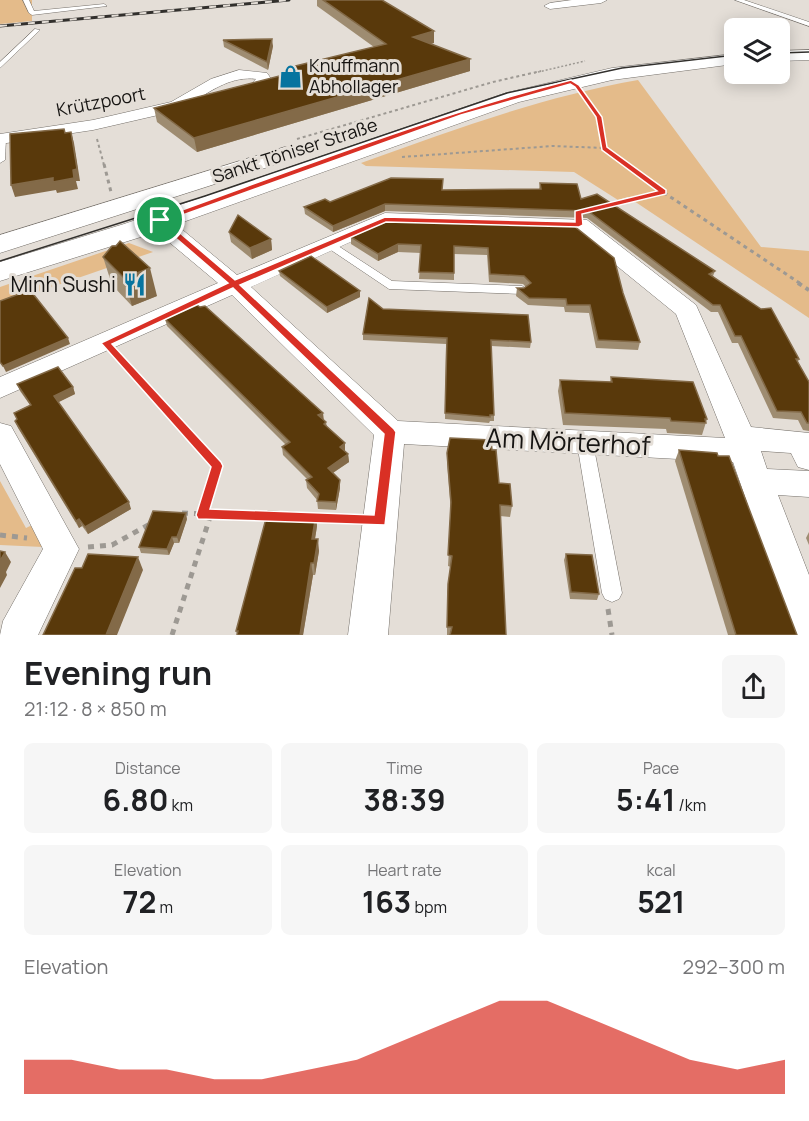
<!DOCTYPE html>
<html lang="en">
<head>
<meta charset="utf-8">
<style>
	:root { --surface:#fff; --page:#f6f6f6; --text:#202124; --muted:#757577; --accent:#d93025 }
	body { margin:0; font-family:Manrope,sans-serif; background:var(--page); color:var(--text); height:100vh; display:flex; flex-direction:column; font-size:22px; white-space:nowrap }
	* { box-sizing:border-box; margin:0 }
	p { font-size:20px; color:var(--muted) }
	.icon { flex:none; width:33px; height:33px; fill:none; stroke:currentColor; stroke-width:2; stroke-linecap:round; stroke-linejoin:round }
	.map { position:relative; height:635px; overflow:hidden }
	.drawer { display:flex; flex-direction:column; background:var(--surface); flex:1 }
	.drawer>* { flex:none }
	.buttons { position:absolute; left:724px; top:18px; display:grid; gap:12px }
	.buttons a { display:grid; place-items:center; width:66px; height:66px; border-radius:9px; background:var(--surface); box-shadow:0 3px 15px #0003; font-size:30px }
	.pin { position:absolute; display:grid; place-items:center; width:51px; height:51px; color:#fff; margin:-26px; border:3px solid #fff; border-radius:50%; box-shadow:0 2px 6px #0007 }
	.round { display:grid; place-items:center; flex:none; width:63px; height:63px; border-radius:9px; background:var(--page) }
	.head { display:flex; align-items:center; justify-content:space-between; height:102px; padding:0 24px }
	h1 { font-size:33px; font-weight:700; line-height:45px }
	.figures { display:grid; grid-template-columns:repeat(3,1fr); gap:9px; height:102px; padding:6px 24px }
	.figures div { display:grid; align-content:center; border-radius:9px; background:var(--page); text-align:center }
	.figures b { font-size:30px; font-weight:700 }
	.figures small { font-size:16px; font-weight:400 }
	.figures p { font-size:16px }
	.chart { height:168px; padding:12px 24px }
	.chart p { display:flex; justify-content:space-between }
	.chart svg { width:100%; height:108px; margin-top:6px; fill:var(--accent); opacity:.7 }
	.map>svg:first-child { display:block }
	.green { fill:#e4bb8a }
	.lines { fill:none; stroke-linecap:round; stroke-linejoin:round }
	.lane-casing { stroke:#75706a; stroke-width:1 }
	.street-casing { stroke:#75706a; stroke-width:1 }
	.secondary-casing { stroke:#75706a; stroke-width:1 }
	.path-far4 { stroke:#9d9993; stroke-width:1.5; stroke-dasharray:2 2; stroke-linecap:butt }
	.path-far3 { stroke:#9d9993; stroke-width:2; stroke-dasharray:3 3; stroke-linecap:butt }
	.path-far2 { stroke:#9d9993; stroke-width:3; stroke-dasharray:4 4; stroke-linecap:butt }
	.path-far1 { stroke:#9d9993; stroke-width:4; stroke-dasharray:4.5 4.5; stroke-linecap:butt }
	.path { stroke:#9d9993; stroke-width:5; stroke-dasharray:6 6; stroke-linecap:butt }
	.lane { fill:#fff; fill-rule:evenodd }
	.street { fill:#fff; fill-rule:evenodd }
	.secondary { fill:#fff; fill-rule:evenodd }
	.tram { stroke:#32302d; stroke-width:1.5 }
	.rail-casing { stroke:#32302d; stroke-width:3 }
	.rail { stroke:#e4ded7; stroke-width:2; stroke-dasharray:7; stroke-linecap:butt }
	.wall { fill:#9e8c71 }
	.shaded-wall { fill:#836a48 }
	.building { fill:#59390b; stroke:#836a48; stroke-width:1.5 }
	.route { fill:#d93025; stroke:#fff; stroke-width:1.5; fill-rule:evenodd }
	.labels { text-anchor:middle; stroke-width:6; stroke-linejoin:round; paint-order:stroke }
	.far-poi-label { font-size:18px; fill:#161412; stroke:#e4ded7; text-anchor:start }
	.far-street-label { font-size:18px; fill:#161412; stroke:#e4ded7 }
	.poi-label { font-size:21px; fill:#161412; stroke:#e4ded7; text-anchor:end }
	.near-street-label { font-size:26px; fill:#161412; stroke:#e4ded7 }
</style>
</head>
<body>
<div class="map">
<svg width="809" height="635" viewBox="0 0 809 635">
	<rect width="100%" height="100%" fill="#e4ded7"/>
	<g class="green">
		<polygon points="0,0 32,0 32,21 0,24"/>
		<path d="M638 80 761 247 809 251V318L634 201 628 197 618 200 574 172 366 166 361 163C452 130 542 97 638 80Z"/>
		<polygon points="129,243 153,252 0,305 0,287"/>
		<polygon points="0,481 26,528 36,523 43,547 0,545"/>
	</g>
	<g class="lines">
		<defs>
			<g id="lane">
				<polygon points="23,0 29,0 34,11 104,4 107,6 32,15 29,13"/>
				<polygon points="735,0 744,0 809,22 809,26"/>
				<polygon points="35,29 40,30 0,68 0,62"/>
				<polygon points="0,135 6,138 5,160 0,163"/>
				<polygon points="329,240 392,281 522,286 528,290 522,294 389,289 325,246 323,244"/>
				<polygon points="585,437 591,439 593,443 622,593 619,599 612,602 605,599 602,593 577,443 579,439"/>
			</g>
			<g id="street">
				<polygon points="572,0 607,0 601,3 550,9 544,6 550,3"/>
				<path d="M239 70 267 73 272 80C263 91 244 99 230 95L227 92 230 89 251 84 256 79C233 76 213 89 195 101L194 106 180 110 93 130 0 144V134L93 120 171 102 211 79Z"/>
				<path d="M140 194 147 196 173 222 237 275 385 213 587 220 696 305 751 427 809 433V470L798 467 791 453 761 451 767 469 809 471V497L778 495 809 575V635H793L733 462 404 444 388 635H348L374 435 232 295 0 398V377L218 283 157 232 133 204 130 200 133 196ZM388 225 574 231 676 314 725 438 398 421 251 287Z"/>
				<polygon points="0,423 11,426 79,549 38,635 0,635 3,621 43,549 0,464"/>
			</g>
			<g id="secondary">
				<polygon points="809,50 809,60 780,61 780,51"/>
				<polygon points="735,54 735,64 612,80 519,102 144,236 0,281 0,262 124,224 506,93 612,68"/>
				<polygon points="285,147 293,149 297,154 293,159 0,253 0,235"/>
			</g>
		</defs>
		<use href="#lane" class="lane-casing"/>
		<use href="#street" class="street-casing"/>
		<use href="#secondary" class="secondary-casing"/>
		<polyline class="path-far4" points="534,73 585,61"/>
		<g class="path-far3">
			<polyline points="585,97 599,117 604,148 627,165"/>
			<polyline points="97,139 104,165"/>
			<polyline points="297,139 493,82 541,71"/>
			<polyline points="402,157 553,146 604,148"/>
		</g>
		<g class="path-far2">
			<polyline points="104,164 111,192"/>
			<polyline points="625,164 663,192 801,284"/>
			<polyline points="609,205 663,192"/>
		</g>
		<g class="path-far1">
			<polyline points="798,283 809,290"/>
			<polyline points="118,356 192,438"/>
		</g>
		<g class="path">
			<polyline points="190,436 217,466 202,515"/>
			<polyline points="182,513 270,517"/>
			<polyline points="314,518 354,520"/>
			<polyline points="0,535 27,538"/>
			<polyline points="88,547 112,545 150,524"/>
			<polyline points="608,609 612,635"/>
			<polyline points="172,635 211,514"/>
		</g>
		<use href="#lane" class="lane"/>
		<use href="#street" class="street"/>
		<use href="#secondary" class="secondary"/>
		<g class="tram">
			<polyline points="780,53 809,52"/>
			<polyline points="0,261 205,196 507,93 622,68 735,55"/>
		</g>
		<defs>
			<polyline id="rail" points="0,26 289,0"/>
		</defs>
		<use href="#rail" class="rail-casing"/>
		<use href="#rail" class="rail"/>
	</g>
	<g class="wall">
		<polygon points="317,0 382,0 434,31 434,43 430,44 470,71 197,152 157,122 154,108 288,74 287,68 374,47 317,6"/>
		<polygon points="223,40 273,46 268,70 224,47"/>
		<polygon points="540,183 581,199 715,271 713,276 799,359 798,362 809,382 809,431 803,430 798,420 773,418 738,343 732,343 718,312 711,312 587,218 385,211 333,232 305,214 304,207 330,202 442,190 539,189"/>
		<polygon points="574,226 623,293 640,342 638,350 596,348 589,313 565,312 564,307 528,305 516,296 517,288 524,288 526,287 523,284 489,282 487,255 454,254 454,280 419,279 421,253 398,252 378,261 351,244 351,237"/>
		<polygon points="229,232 271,239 272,250 252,259 231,242"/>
		<polygon points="103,257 157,296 132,306 112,285"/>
		<polygon points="279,271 360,291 360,297 327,313 280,276"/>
		<polygon points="383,309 531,342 530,348 491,346 494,415 494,421 490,421 489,423 445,419 446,344 363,340 363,334"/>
		<polygon points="165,319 326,422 327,427 345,443 345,451 348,454 349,462 333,473 340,488 336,510 318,509 317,500 307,488 306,480 308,480 283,455 282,447 286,445 167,326"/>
		<polygon points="611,377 707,419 702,435 667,433 666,429 563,425 558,391 560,380 610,382"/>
		<polygon points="17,384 73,387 75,394 58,402 131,509 88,534 82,526 79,528 18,428 15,421 17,420 14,413 30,405 20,391"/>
		<polygon points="492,450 499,483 512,506 510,517 500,516 506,635 447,635 447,595 451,567 448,566 451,513 447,464 447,453"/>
		<polygon points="679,450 797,635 728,635 675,461"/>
		<polygon points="316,514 317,526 315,539 319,551 315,575 313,575 303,635 237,635 236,631"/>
		<polygon points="187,519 179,543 174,543 169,555 141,553 139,547"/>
		<polygon points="809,532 809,545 806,538"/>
		<polygon points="566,554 599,594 597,600 570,599 564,560"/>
	</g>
	<g class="shaded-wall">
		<polygon points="434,31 434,43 413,48 413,37"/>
		<polygon points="272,39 273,46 268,70 267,62"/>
		<polygon points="470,59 470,71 197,152 194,138"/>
		<polygon points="71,132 74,143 80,181 76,181 78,189 57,193 56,190 15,197 11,185 73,170"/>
		<polygon points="385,204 385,211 333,232 333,226"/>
		<polygon points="271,239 272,250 252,259 250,248"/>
		<polygon points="398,244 398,252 378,261 378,254"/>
		<polygon points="150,268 157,296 132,306 124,278"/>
		<polygon points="360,291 360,297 327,313 327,307"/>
		<polygon points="68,338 70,344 6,372 3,366"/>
		<polygon points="73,387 75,394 57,403 54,396"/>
		<polygon points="323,413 324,421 318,415"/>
		<polygon points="345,443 345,451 340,447"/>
		<polygon points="348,454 349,462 328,476 328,468"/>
		<polygon points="340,480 340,488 336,510 336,502"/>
		<polygon points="129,502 131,509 88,534 85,527"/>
		<polygon points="186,513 187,519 179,543 177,537"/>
		<polygon points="316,514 317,526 313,551 312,539"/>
		<polygon points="79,519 82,526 79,528 76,521"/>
		<polygon points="172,537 174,543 169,555 167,549"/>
		<polygon points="318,539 319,551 315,575 314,563"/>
		<polygon points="5,552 11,562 6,572 7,575 0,588 0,561"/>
		<polygon points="138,557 143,570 117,635 106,635"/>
		<polygon points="311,563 313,575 303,635 300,635"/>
	</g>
	<g class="building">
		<polygon points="323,0 382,0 434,31 413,37 470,59 194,138 154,108 295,72 287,68 386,44"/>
		<polygon points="272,39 267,62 223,40"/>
		<polygon points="64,129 65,133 71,132 77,169 73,170 74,178 53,182 53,178 11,185 10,134"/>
		<polygon points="391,178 443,179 442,190 541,189 540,183 577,184 581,199 597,194 715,271 709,274 761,309 771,308 799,359 796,359 809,382 809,423 807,423 801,412 777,411 741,336 735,336 720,305 713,305 588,211 385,204 333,226 304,207 325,199 330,202"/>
		<polygon points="238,215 271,239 250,248 229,232"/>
		<polygon points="388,220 574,226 614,258 623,293 640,342 598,340 590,305 567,305 566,299 529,298 517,288 524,288 531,283 524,276 490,274 488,248 454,246 454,273 419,272 421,245 398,244 378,254 351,237"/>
		<polygon points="120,241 150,268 124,278 103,257 112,246 116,246"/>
		<polygon points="311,256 360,291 327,307 279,271"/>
		<polygon points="30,290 68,338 3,366 0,362 0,301"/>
		<polygon points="369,298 383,309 528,315 531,342 491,340 494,415 490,415 490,417 445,413 447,338 363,334"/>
		<polygon points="197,305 200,307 205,306 323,413 318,415 326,422 324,424 345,443 340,447 348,454 328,468 340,480 336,502 317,501 319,494 306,480 312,477 282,447 290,442 165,319"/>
		<polygon points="58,367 73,387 54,396 129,502 85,527 79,519 76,521 15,421 17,419 14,413 31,405 17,384"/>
		<polygon points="611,377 693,382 707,419 705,419 706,423 671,421 670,418 565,413 560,380 612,382"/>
		<polygon points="450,438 491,440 492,450 496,450 499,483 510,484 512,506 500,505 506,635 450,635 452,627 447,627 448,584 452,556 448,555 451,502 447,453"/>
		<polygon points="679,450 717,453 718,456 729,456 797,635 736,635"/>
		<polygon points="153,511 186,513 177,537 172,537 167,549 139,547"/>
		<polygon points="268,511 316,514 312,539 318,539 314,563 311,563 300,635 237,635 238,631 236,631"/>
		<polygon points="0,551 5,552 0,561"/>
		<polygon points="88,554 138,557 106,635 43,635 75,568 82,568"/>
		<polygon points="566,554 592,555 599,594 571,592"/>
	</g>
	<path class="route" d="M571 80 579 85 602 117 607 147 666 190V194L582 214 583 225 579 227 386 222 240 285 394 429 396 432 385 525 198 519 196 515 211 467 101 343 228 283 157 222V219C294 170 430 116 571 80ZM570 84 575 87 596 117 602 150 657 191 575 211V222L385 217 235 280 166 221 461 115ZM233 288 384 434 374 515 210 509 223 466 221 462 112 344Z"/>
	<defs>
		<symbol id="shop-bare" viewBox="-9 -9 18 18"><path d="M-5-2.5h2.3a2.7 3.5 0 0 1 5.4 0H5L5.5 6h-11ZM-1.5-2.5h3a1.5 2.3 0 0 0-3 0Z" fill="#07749f" stroke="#e4ded7" stroke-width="2.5" paint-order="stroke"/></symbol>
		<symbol id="restaurant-bare" viewBox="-9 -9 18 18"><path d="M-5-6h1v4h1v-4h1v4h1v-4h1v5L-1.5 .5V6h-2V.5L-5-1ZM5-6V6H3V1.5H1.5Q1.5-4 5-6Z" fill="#07749f" stroke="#e4ded7" stroke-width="2.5" paint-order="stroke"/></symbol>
	</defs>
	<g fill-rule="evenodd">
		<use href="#shop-bare" x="274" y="60" width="33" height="33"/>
		<use href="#restaurant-bare" x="118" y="268" width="33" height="33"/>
	</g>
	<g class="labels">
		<g class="far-poi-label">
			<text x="309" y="72">Knuffmann<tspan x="309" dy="21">Abhollager</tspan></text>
		</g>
		<g class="far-street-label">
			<text transform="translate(101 102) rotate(-11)" y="6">Krützpoort</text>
			<text transform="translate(295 151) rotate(-18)" y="6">Sankt Töniser Straße</text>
		</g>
		<g class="poi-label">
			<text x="116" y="292">Minh Sushi</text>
		</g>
		<g class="near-street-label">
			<text transform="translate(568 442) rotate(3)" y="9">Am Mörterhof</text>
		</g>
	</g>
</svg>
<div class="buttons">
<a><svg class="icon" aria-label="layers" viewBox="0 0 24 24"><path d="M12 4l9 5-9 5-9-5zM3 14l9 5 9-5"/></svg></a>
</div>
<div class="pin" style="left:160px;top:220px;background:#1e9e55"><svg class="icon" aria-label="arrive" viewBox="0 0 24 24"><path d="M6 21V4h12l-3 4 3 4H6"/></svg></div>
</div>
<section class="drawer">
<div class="head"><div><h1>Evening run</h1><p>21:12 · 8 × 850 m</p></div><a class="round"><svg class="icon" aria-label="share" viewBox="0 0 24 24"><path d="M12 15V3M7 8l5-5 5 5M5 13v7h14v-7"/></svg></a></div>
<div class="figures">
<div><p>Distance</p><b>6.80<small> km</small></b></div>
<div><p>Time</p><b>38:39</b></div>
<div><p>Pace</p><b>5:41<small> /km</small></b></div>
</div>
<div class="figures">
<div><p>Elevation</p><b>72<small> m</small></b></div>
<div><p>Heart rate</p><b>163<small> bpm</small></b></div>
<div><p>kcal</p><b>521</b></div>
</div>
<div class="chart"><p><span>Elevation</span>292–300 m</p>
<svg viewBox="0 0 160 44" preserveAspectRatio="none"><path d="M0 44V30L10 30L20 34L30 34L40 38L50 38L60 34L70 30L80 22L90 14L100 6L110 6L120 14L130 22L140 30L150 34L160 30V44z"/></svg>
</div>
</section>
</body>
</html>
